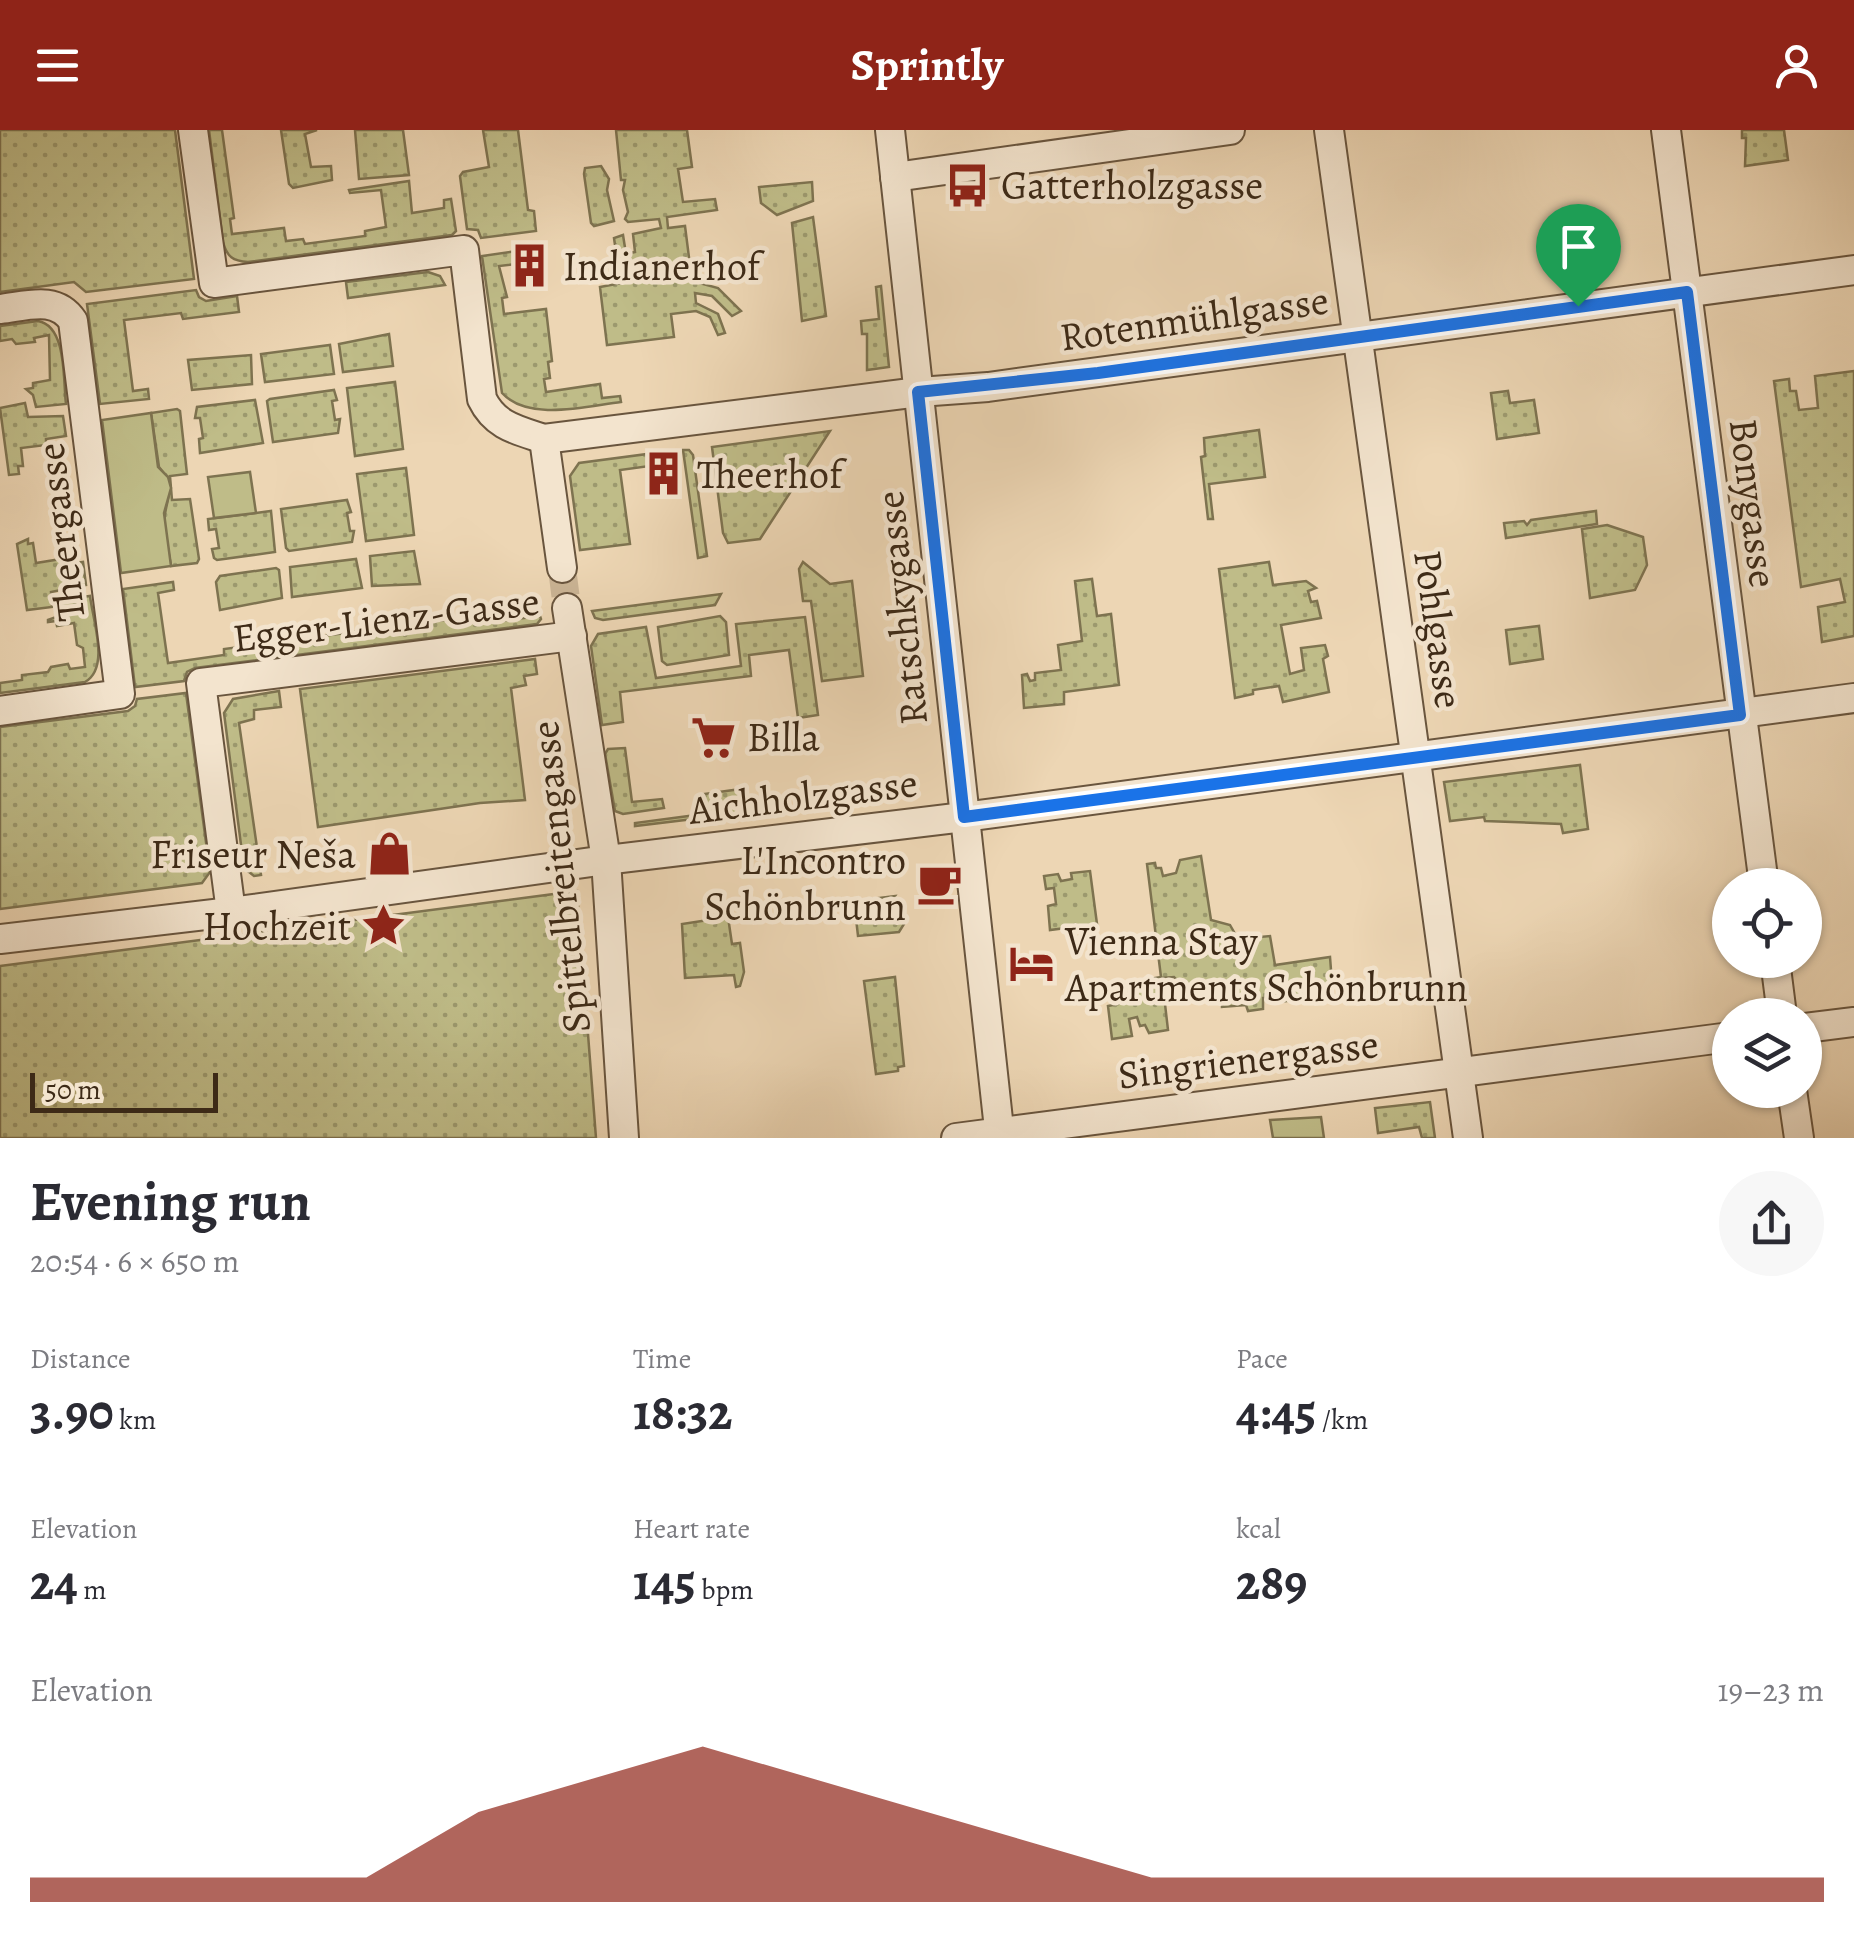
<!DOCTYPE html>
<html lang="en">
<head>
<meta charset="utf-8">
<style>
	:root { --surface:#fff; --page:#f7f7f7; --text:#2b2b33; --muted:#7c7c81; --accent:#8f2418 }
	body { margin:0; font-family:Alegreya,serif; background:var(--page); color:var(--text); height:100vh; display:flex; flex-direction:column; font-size:38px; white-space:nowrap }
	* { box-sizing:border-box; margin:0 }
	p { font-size:32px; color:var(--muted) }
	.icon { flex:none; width:55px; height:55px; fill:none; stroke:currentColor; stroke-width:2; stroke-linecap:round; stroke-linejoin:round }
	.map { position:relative; height:1008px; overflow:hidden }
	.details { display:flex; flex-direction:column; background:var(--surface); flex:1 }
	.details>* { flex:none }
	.fabs { position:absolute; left:1712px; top:738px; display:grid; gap:20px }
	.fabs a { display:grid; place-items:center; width:110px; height:110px; border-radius:50%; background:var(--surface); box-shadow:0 2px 8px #0004; font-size:50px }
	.scale { position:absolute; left:30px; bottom:25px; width:188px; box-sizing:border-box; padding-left:10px; border:5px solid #3d2a17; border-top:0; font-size:28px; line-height:35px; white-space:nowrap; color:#3d2a17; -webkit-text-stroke:8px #f3e4ce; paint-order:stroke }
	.pin { position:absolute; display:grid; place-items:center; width:85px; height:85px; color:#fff; margin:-102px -42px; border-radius:50% 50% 50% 0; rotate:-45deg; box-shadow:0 0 10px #0007 }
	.pin .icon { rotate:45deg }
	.round { display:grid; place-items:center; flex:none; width:105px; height:105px; border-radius:52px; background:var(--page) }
	.summary { display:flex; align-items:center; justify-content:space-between; height:170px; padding:0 30px }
	h1 { font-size:55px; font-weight:700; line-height:75px }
	.metrics { display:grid; grid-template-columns:repeat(3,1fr); gap:15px; height:170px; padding:10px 30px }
	.metrics div { display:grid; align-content:center }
	.metrics b { font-size:50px; font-weight:700 }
	.metrics small { font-size:28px; font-weight:400 }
	.metrics p { font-size:28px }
	.chart { height:280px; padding:20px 30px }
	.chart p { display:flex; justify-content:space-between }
	.chart svg { width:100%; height:180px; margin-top:10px; fill:var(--accent); opacity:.7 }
	header { display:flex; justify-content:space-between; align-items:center; height:130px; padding:0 30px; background:var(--accent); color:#fff; font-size:45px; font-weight:700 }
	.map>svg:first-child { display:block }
	.grass { fill:url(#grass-dots); stroke:#7e7350; stroke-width:2.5 }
	.park { fill:#bfbc88; stroke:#7e7350; stroke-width:2.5 }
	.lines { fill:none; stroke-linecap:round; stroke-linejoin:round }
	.street-tunnel { stroke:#cab495; stroke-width:28; stroke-dasharray:28 14; stroke-linecap:butt }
	.street-casing { stroke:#69553e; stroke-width:32 }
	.street { stroke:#f3e4ce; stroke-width:28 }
	.route-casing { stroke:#fff; stroke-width:20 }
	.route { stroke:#1a73e8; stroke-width:12 }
	.labels { text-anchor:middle; stroke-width:9; stroke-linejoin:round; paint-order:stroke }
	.poi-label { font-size:40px; fill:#3d2a17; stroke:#f3e4ce; text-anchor:start }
	.street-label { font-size:40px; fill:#3d2a17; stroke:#f3e4ce }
</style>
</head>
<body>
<header><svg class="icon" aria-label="menu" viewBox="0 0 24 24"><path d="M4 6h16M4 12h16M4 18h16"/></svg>Sprintly<svg class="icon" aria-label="person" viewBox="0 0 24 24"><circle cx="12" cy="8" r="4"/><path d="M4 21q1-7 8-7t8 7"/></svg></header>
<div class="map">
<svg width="1854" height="1008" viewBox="0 0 1854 1008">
	<defs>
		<pattern id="grass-dots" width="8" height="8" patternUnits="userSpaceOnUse" patternTransform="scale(2.5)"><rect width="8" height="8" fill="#bfbc88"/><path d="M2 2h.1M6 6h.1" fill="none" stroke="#9c996e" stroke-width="1.8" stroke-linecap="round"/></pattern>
	</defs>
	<rect width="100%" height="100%" fill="#edd6b4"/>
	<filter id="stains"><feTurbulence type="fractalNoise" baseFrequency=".002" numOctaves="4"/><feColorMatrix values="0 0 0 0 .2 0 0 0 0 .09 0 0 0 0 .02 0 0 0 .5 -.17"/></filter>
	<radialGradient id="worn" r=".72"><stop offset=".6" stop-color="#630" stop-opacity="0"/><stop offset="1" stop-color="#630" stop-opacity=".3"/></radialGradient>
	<g class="grass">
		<polygon points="0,0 175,0 194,149 86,162 74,152 0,162"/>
		<path d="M209 0H222L234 88 230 89 232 104 284 98 286 111 303 109 305 114 365 106V101L386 97 381 60 350 63 349 60 409 51 412 83 444 78V70L451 69 456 101 452 105 248 132C233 131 227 127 223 112Z"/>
		<polygon points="281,0 317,0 305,4 311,37 331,36 332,50 293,58 289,54"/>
		<polygon points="355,0 403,0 409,45 359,49"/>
		<polygon points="483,0 518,0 528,80 534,81 536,101 481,108 478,100 467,99 460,46 463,42 489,37"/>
		<polygon points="616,0 687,0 692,37 678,39 683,72 715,69 717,80 667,87 668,98 685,96 692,151 718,158 741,181 732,186 712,166 695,163 696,173 718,184 725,203 718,205 710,187 696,181 671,184 674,207 607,215 600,157 632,151 630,135 618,136 614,108 623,105 626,124 635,122 633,104 661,98 659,89 628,92 625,89 628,82 623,60 625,50 621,50"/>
		<polygon points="1742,0 1784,0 1788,30 1745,36 1746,8 1742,8"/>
		<polygon points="601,36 609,49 607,60 614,91 594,96 591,93 584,44 585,38"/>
		<polygon points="812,52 813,71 777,85 761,73 759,57"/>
		<polygon points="813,87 826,186 802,191 792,93"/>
		<path d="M538 118 540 131 499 136 507 167 502 168 504 184 546 179 552 231 548 232 550 248 544 249 546 262 600 254 602 268 620 266 621 272C587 276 529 292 502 263L482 126Z"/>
		<polygon points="428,142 440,146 445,155 348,168 346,152"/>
		<polygon points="881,156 889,237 867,240 867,204 862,204 861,191 879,189 876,157"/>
		<polygon points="196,160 199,167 206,171 237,166 239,182 183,189 181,183 124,190 133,261 148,259 149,269 100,274 87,174"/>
		<path d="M38 191C67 196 63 250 66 274L36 277 33 265 26 259 33 258V253L50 250 49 205 34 208 35 212 16 214 12 209 0 211V196Z"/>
		<polygon points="389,204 393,236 343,242 339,214"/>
		<polygon points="330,215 334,244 265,252 261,224"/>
		<polygon points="251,225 252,254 192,260 188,230"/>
		<polygon points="1854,241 1854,506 1822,512 1818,477 1845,472 1840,449 1801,457 1774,251 1789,249 1790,261 1796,261 1799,280 1818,278 1815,246"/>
		<polygon points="395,252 403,319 355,326 347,258"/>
		<polygon points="334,260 337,270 332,271 335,290 340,289 338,303 273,312 267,271 270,269"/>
		<polygon points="1508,261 1510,273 1534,270 1539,303 1497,309 1491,263"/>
		<polygon points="255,270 263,313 200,323 199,309 203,308 200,288 195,288 197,277"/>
		<polygon points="25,273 28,287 63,286 66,306 46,309 46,315 21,318 23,336 18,336 19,344 9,345 0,278"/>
		<path d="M177 279 180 281 187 344 170 346 172 370 190 369 199 429 197 433 171 436C169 421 162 399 165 384 168 364 176 356 159 337L151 283Z"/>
		<polygon points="1259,300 1265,347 1209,354 1213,389 1208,389 1201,327 1205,326 1204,308"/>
		<polygon points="830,301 760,409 728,413 723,403 712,317"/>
		<polygon points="683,320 689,320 693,325 707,426 698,428"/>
		<polygon points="655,323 657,335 620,340 630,414 580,420 570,346 579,333"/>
		<polygon points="406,338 414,405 366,411 357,344"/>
		<polygon points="347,370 351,382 347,383 350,401 354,401 352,412 289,421 286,418 281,379"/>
		<polygon points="271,381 275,422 217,430 214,428 212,419 219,418 216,399 209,400 208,389"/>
		<polygon points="1596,381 1597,394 1506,408 1504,393 1524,391 1527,395 1531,390"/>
		<polygon points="1607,395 1643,407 1647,435 1635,460 1590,468 1582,399"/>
		<polygon points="28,409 28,414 33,413 36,433 61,429 62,435 83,432 86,455 51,462 52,477 27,480 17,414"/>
		<polygon points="414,421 420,454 372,456 370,426"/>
		<polygon points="356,429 362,458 292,467 290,437"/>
		<polygon points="803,432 830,454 852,451 863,546 822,551 811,471 803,471 799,439"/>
		<polygon points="1269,432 1273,455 1306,451 1316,458 1308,461 1311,472 1317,471 1321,488 1281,495 1290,544 1304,540 1301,518 1325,515 1328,526 1323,529 1329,562 1283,572 1279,556 1253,560 1253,564 1235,568 1219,439"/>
		<polygon points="276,438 279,440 282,468 220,480 216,452 220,446"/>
		<polygon points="1092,449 1097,486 1111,484 1119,555 1064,562 1064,574 1024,578 1022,545 1027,544 1030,551 1035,550 1035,543 1061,540 1058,515 1082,511 1075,451"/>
		<polygon points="173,452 174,460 158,463 168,533 224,525 224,519 483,485 485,493 540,486 541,489 537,494 195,538 187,542 184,551 135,557 123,459"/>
		<polygon points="721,464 715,475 603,490 595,488 592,481"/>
		<path d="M90 466C93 491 110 538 85 552L0 563V553L22 550V545L48 542 51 537 68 534 70 539 85 537 83 518 77 515 74 493 57 496 56 491 48 492V490L62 485 61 470Z"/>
		<polygon points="720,486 726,492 729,525 667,535 662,531 658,497"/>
		<polygon points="805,487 818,585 798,588 789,520 749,525 751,546 620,562 623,592 602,595 591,516 598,504 646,497 656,548 741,536 736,494"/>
		<polygon points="1539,496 1543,529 1510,534 1506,500"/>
		<polygon points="535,529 537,544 524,546 526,555 511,558 525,670 480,673 318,697 300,559"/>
		<polygon points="279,561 281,577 254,580 254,589 239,593 261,745 254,746 244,738 224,583 233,569"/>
		<polygon points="186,563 210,742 202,753 0,779 0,597 128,581 135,576 137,569"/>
		<polygon points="625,618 632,672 662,669 664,678 623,684 615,681 605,624 608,619"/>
		<polygon points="1580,635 1588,699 1563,703 1561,694 1485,691 1484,687 1450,691 1444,652"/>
		<polygon points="741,659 744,683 635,696 635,693 696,685 703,679 704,664"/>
		<polygon points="1201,726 1211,790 1230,795 1238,809 1270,806 1275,835 1330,827 1333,866 1279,872 1278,867 1263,868 1263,879 1248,881 1246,875 1222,877 1222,874 1232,873 1230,860 1220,860 1219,856 1201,858 1202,870 1182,871 1180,853 1174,847 1162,848 1168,900 1149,903 1145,895 1140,896 1137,887 1129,889 1132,906 1112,909 1108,876 1118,874 1115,855 1161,847 1147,734 1155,733 1156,738 1161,738 1163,746 1176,743 1180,730"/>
		<polygon points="1090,741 1097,794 1050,800 1048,776 1056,774 1054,758 1046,759 1044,746 1058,744 1061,751 1072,749 1071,743"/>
		<polygon points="577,761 596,1008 0,1008 0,836"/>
		<polygon points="895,766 891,772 896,776 901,771 904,794 899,802 858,806 854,771"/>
		<polygon points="728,787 732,814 740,813 744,842 740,856 736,857 734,845 685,848 682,794"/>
		<polygon points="895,847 904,936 898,937 898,941 876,944 864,851"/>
		<polygon points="1430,972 1435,1008 1422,1008 1419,997 1378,1003 1375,978"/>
	</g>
	<g class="park">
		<polygon points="151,283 158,337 168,347 171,358 164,383 171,436 121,443 102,290"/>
		<polygon points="250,342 256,383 214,388 208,347"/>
		<polygon points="1321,987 1324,1008 1273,1008 1270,990"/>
	</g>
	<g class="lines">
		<polyline class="street-tunnel" points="562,438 567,478"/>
		<defs>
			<g id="street">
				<path d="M193 0 214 153 464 120 482 269C495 296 517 300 544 309L919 262 988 257 1854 140"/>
				<polyline points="890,0 1000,1008"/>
				<polyline points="1329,0 1468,1008"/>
				<polyline points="1666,0 1764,755"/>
				<polyline points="895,47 1230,0"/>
				<path d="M0 179C27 176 56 165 73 191L120 564 0 581"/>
				<polyline points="544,309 562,438"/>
				<polyline points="567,478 606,730 624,1008"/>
				<polyline points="231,782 201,553 572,506"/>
				<polyline points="0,809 231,782 606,730 964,687 1854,568"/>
				<polyline points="1775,830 1782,885"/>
				<polyline points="1805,898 1854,892"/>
				<polyline points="1792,960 1799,1008"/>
				<polyline points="956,1008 1730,907"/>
			</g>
		</defs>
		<use href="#street" class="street-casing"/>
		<use href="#street" class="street"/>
	</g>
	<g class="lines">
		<defs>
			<polygon id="route" points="1687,162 1740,585 964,687 918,262 1098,243"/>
		</defs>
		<use href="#route" class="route-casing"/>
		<use href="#route" class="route"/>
	</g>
	<defs>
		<symbol id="bus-bare" viewBox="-9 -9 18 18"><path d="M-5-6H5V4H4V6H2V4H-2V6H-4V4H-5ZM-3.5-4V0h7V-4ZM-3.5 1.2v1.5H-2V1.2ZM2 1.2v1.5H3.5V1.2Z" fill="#8f2418" stroke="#f3e4ce" stroke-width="2.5" paint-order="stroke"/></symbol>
		<symbol id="building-bare" viewBox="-9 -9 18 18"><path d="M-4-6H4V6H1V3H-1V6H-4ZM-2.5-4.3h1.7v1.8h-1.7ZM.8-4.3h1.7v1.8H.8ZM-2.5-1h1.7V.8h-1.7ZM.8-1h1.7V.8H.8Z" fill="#8f2418" stroke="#f3e4ce" stroke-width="2.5" paint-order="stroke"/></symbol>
		<symbol id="supermarket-bare" viewBox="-9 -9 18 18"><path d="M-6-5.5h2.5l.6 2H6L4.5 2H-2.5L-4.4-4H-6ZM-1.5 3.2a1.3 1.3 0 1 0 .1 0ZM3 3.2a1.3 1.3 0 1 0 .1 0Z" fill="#8f2418" stroke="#f3e4ce" stroke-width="2.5" paint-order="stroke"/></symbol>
		<symbol id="shop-bare" viewBox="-9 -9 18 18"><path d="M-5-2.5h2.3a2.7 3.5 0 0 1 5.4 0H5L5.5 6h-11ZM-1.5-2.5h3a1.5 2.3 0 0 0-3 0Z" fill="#8f2418" stroke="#f3e4ce" stroke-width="2.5" paint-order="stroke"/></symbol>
		<symbol id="cafe-bare" viewBox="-9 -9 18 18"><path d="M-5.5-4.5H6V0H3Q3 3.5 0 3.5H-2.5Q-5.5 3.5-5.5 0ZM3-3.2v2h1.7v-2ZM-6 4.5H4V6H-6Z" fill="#8f2418" stroke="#f3e4ce" stroke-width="2.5" paint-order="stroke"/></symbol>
		<symbol id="sight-bare" viewBox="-9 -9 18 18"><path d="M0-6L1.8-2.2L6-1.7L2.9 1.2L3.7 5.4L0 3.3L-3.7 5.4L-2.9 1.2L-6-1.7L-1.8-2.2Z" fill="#8f2418" stroke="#f3e4ce" stroke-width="2.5" paint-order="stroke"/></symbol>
		<symbol id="hotel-bare" viewBox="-9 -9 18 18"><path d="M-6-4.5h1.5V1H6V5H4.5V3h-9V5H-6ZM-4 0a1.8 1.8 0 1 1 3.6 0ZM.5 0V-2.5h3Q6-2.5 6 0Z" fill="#8f2418" stroke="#f3e4ce" stroke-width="2.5" paint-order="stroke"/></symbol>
	</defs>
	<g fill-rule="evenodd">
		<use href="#bus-bare" x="936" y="24" width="63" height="63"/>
		<use href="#building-bare" x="498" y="104" width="63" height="63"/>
		<use href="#building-bare" x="632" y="312" width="63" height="63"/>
		<use href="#supermarket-bare" x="682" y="576" width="63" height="63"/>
		<use href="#shop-bare" x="358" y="692" width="63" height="63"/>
		<use href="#cafe-bare" x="908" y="722" width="63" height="63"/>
		<use href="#sight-bare" x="352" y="764" width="63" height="63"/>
		<use href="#hotel-bare" x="1000" y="802" width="63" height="63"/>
	</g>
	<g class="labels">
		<g class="poi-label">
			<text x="1001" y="69">Gatterholzgasse</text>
			<text x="563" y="150">Indianerhof</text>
			<text x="697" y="358">Theerhof</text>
			<text x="747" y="621">Billa</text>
			<text x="356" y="738" text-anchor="end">Friseur Neša</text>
			<text x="906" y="744" text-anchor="end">L'Incontro<tspan x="906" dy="46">Schönbrunn</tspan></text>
			<text x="351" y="810" text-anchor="end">Hochzeit</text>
			<text x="1065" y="825">Vienna Stay<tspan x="1065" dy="46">Apartments Schönbrunn</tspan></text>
		</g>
		<g class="street-label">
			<text transform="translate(1194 188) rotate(-8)" y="14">Rotenmühlgasse</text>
			<text transform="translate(1754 373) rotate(83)" y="14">Bonygasse</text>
			<text transform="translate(60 402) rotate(-97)" y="14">Theergasse</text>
			<text transform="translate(901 478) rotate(-96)" y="14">Ratschkygasse</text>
			<text transform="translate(386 489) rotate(-7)" y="14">Egger-Lienz-Gasse</text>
			<text transform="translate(1439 499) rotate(82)" y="14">Pohlgasse</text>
			<text transform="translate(803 666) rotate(-7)" y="14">Aichholzgasse</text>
			<text transform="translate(560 747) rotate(-96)" y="14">Spittelbreitengasse</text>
			<text transform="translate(1248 929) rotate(-7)" y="14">Singrienergasse</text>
		</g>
	</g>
	<rect width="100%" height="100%" filter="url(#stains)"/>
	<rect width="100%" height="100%" fill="url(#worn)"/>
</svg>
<div class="fabs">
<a><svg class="icon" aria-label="locate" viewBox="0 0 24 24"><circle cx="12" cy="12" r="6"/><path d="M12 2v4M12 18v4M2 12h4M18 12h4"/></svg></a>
<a><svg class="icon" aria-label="layers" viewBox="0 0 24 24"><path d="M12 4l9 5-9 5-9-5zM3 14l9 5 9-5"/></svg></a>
</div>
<div class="scale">50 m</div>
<div class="pin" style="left:1578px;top:176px;background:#1e9e55"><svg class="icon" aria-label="arrive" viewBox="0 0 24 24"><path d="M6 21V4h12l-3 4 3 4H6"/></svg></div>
</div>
<section class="details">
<div class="summary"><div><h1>Evening run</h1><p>20:54 · 6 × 650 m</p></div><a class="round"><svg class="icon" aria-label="share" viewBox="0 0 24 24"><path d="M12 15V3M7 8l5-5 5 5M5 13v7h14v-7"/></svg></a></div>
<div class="metrics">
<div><p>Distance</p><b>3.90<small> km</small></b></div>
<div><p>Time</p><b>18:32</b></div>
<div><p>Pace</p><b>4:45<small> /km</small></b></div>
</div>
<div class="metrics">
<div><p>Elevation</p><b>24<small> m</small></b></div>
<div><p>Heart rate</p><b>145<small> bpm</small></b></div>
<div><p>kcal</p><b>289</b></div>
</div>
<div class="chart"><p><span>Elevation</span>19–23 m</p>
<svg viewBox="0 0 160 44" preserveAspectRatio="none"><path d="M0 44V38L10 38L20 38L30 38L40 22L50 14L60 6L70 14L80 22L90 30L100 38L110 38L120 38L130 38L140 38L150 38L160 38V44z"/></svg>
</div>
</section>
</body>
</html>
